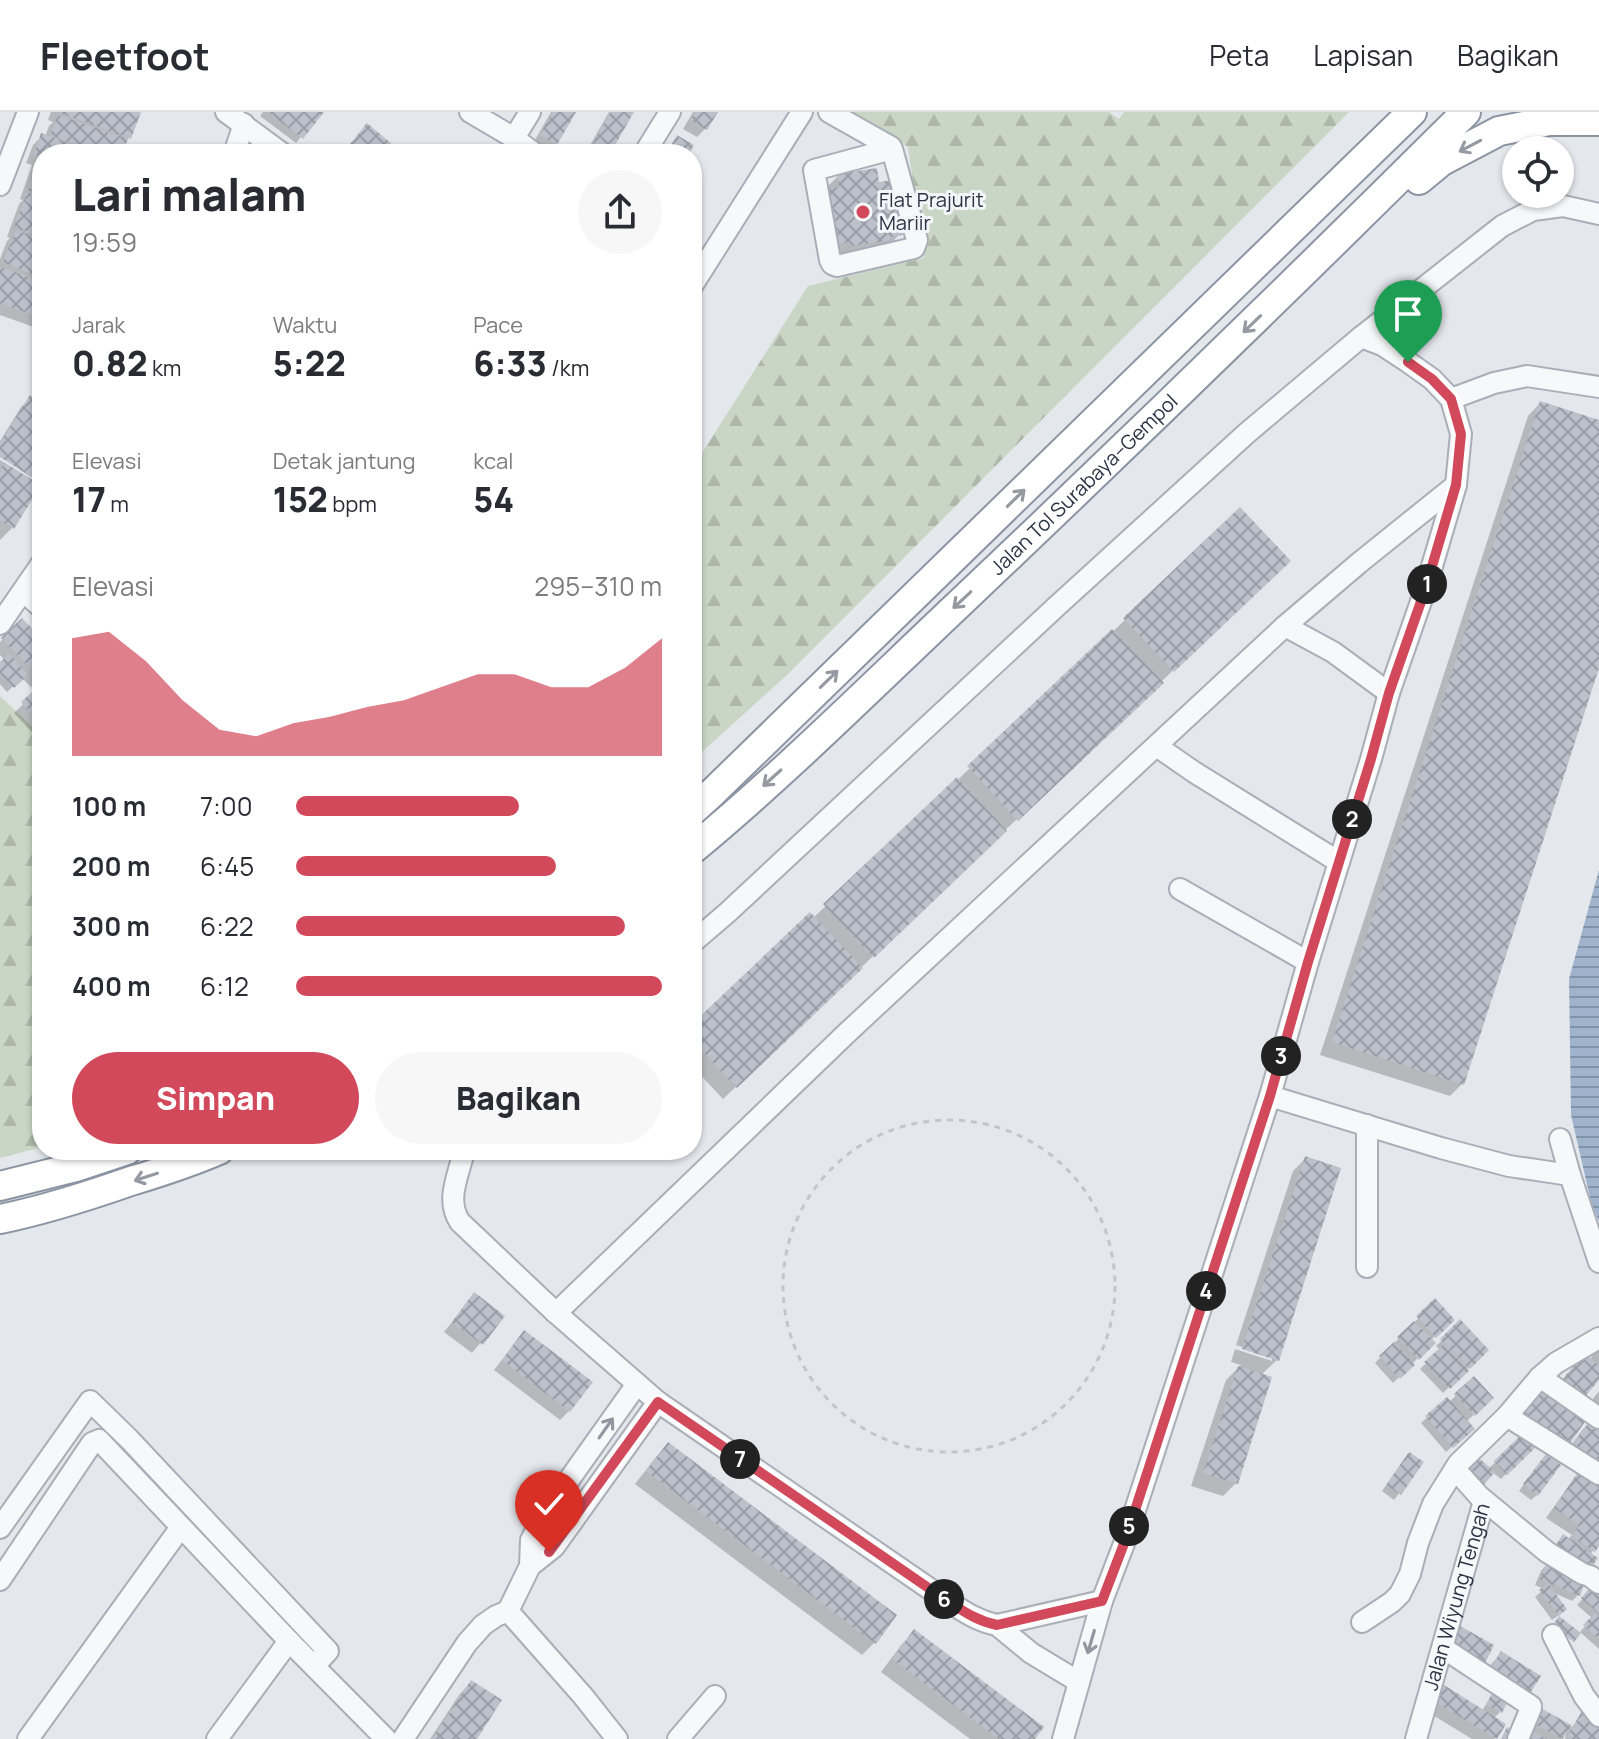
<!DOCTYPE html>
<html lang="id">
<head>
<meta charset="utf-8">
<style>
	:root { --surface:#fff; --page:#f7f7f7; --text:#2b2b33; --muted:#7c7c81; --line:#e1e1e2; --accent:#d1495b }
	body { margin:0; font-family:Manrope,sans-serif; background:var(--page); color:var(--text); height:100vh; display:flex; flex-direction:column; font-size:30px; white-space:nowrap }
	* { box-sizing:border-box; margin:0 }
	p { font-size:26px; color:var(--muted) }
	.icon { flex:none; width:44px; height:44px; fill:none; stroke:currentColor; stroke-width:2; stroke-linecap:round; stroke-linejoin:round }
	.map { position:relative; flex:1; overflow:hidden }
	.details { position:absolute; left:32px; top:32px; width:670px; height:1016px; display:flex; flex-direction:column; background:var(--surface); border-radius:32px; box-shadow:0 2px 6px #0004 }
	.details>* { flex:none }
	.fabs { position:absolute; left:1502px; top:24px; display:grid; gap:16px }
	.fabs a { display:grid; place-items:center; width:72px; height:72px; border-radius:50%; background:var(--surface); box-shadow:0 2px 6px #0004; font-size:40px }
	.pin { position:absolute; display:grid; place-items:center; width:68px; height:68px; color:#fff; margin:-82px -34px; border-radius:50% 50% 50% 0; rotate:-45deg; box-shadow:0 0 8px #0007 }
	.pin .icon { rotate:45deg }
	.km { position:absolute; width:40px; height:40px; margin:-20px; border-radius:50%; background:#222; color:#fff; font-size:22px; line-height:40px; text-align:center }
	.round { display:grid; place-items:center; flex:none; width:84px; height:84px; border-radius:42px; background:var(--page) }
	.overview { display:flex; align-items:center; justify-content:space-between; height:136px; padding:0 40px }
	h1 { font-size:44px; font-weight:800; line-height:60px }
	.stats { display:grid; grid-template-columns:repeat(3,1fr); gap:12px; height:136px; padding:8px 40px }
	.stats div { display:grid; align-content:center }
	.stats b { font-size:34px; font-weight:800 }
	.stats small { font-size:22px; font-weight:400 }
	.stats p { font-size:22px }
	.chart { height:224px; padding:16px 40px }
	.chart p { display:flex; justify-content:space-between }
	.chart svg { width:100%; height:144px; margin-top:8px; fill:var(--accent); opacity:.7 }
	.primary-button { display:flex; gap:16px; margin-top:auto; padding:16px 40px }
	.primary-button a { flex:1; height:92px; border-radius:48px; background:var(--accent); color:#fff; font-size:32px; font-weight:800; line-height:92px; text-align:center }
	.primary-button a+a { background:var(--page); color:var(--text) }
	ul { padding:0 40px; list-style:none; font-size:26px }
	li { display:grid; grid-template-columns:128px 96px 1fr; align-items:center; height:60px }
	li i { height:20px; border-radius:10px; background:var(--accent) }
	header { display:flex; align-items:center; gap:48px; box-sizing:border-box; height:112px; padding:0 40px; background:var(--surface); border-bottom:2px solid var(--line) }
	header strong { font-size:38px }
	nav { display:flex; gap:44px; margin-inline-start:auto; font-size:28px }
	.map>svg:first-child { display:block }
	.forest { fill:url(#forest-firs) }
	.water { fill:url(#water-rules) }
	.shadow { fill:#0003 }
	.building { fill:url(#building-cross-hatch) }
	.lines { fill:none; stroke-linecap:round; stroke-linejoin:round }
	.minor-casing { stroke:#a9aeb7; stroke-width:24 }
	.highway-casing { stroke:#8b94a3; stroke-width:32 }
	.path { stroke:#c2c5cb; stroke-width:3; stroke-dasharray:6 6; stroke-linecap:butt }
	.minor { stroke:#f7f8fa; stroke-width:20 }
	.highway { stroke:#fff; stroke-width:28 }
	.oneway { stroke:#959aa2 }
	.oneway2 { stroke:#9196a0 }
	.route-casing { stroke:#fff; stroke-width:16 }
	.route { stroke:#d1495b; stroke-width:10 }
	.poi-dot { fill:#d1495b; stroke:#f4f6f9; stroke-width:3 }
	.labels { text-anchor:middle; stroke-width:6; stroke-linejoin:round; paint-order:stroke }
	.poi-label { font-size:20px; fill:#2b3445; stroke:#f4f6f9; text-anchor:start }
	.street-label { font-size:20px; fill:#2b3445; stroke:#f4f6f9 }
</style>
</head>
<body>
<header>
<strong>Fleetfoot</strong>
<nav><a>Peta</a><a>Lapisan</a><a>Bagikan</a></nav>
</header>
<div class="map">
<svg width="1599" height="1627" viewBox="0 0 1599 1627">
	<defs>
		<pattern id="forest-firs" width="22" height="20" patternUnits="userSpaceOnUse" patternTransform="scale(2)"><rect width="22" height="20" fill="#c9d6c5"/><path d="M5 1l3.5 6h-7zM16 11l3.5 6h-7z" fill="#adb8ab"/></pattern>
		<pattern id="water-rules" width="6" height="5" patternUnits="userSpaceOnUse" patternTransform="scale(2)"><rect width="6" height="5" fill="#9fb4cc"/><path d="M0 2.5h6" fill="none" stroke="#8293a7"/></pattern>
		<pattern id="building-cross-hatch" width="8" height="8" patternUnits="userSpaceOnUse" patternTransform="scale(2)"><rect width="8" height="8" fill="#bbc0ca"/><path d="M0 0l8 8M0 8l8-8" fill="none" stroke="#989da6"/></pattern>
	</defs>
	<rect width="100%" height="100%" fill="#e4e7ec"/>
	<g class="forest">
		<polygon points="851,0 1109,0 1119,7 1124,0 1349,0 788,562 692,649 692,357 808,174 924,146 908,35"/>
		<polygon points="0,584 42,624 42,1035 0,1046"/>
	</g>
	<polygon class="water" points="1599,758 1599,1109 1592,1094 1571,1003 1569,867"/>
	<g class="shadow">
		<polygon points="51,0 139,0 129,26 124,32 120,42 42,42 42,170 40,172 42,172 42,218 0,203 0,147 7,129 10,126 7,125 19,92 23,88 20,87 32,53 26,51 33,33 42,24 45,25 49,14 53,10 48,8"/>
		<polygon points="263,0 321,0 296,31 260,4"/>
		<polygon points="551,0 574,0 555,32 546,41 532,33"/>
		<polygon points="609,0 632,0 607,42 585,42"/>
		<polygon points="693,0 715,0 706,16 697,25 683,17"/>
		<polygon points="838,64 878,72 900,122 887,135 839,146 826,76"/>
		<polygon points="30,286 42,293 42,369 0,343 0,329 21,295"/>
		<polygon points="1540,291 1599,310 1599,550 1462,972 1450,984 1320,943 1528,304"/>
		<polygon points="0,348 40,373 12,416 0,428"/>
		<polygon points="1240,398 1288,449 723,987 692,954 692,915 813,806"/>
		<polygon points="22,508 42,529 42,564 31,575 22,566 7,580 0,572 0,553 5,548 0,543 0,530"/>
		<polygon points="42,574 42,631 14,601"/>
		<polygon points="1306,1046 1277,1248 1261,1263 1236,1371 1223,1384 1191,1374 1226,1268 1241,1253 1231,1250 1235,1237 1272,1249 1272,1245 1236,1233 1293,1059"/>
		<polygon points="474,1183 502,1204 472,1241 444,1220"/>
		<polygon points="1435,1189 1452,1208 1430,1229 1433,1231 1393,1271 1375,1251"/>
		<polygon points="1460,1210 1487,1238 1443,1281 1420,1257 1440,1238 1436,1234"/>
		<polygon points="516,1230 569,1299 560,1308 494,1258"/>
		<polygon points="1599,1236 1599,1265 1558,1274 1578,1250 1589,1248"/>
		<polygon points="1474,1267 1491,1286 1466,1310 1472,1317 1446,1340 1421,1311 1446,1288 1449,1290"/>
		<polygon points="1599,1279 1599,1300 1589,1292"/>
		<polygon points="1592,1308 1599,1345 1592,1355 1599,1430 1590,1443 1578,1483 1572,1489 1552,1480 1559,1503 1552,1508 1535,1485 1544,1477 1535,1473 1541,1459 1572,1423 1546,1406 1578,1361 1560,1348 1583,1317"/>
		<polygon points="1522,1325 1536,1329 1531,1334 1532,1336 1501,1367 1488,1357"/>
		<polygon points="668,1333 894,1504 874,1531 862,1543 635,1372 656,1345"/>
		<polygon points="1404,1348 1421,1351 1394,1388 1382,1379"/>
		<polygon points="1540,1350 1537,1383 1531,1388 1519,1379"/>
		<polygon points="1599,1469 1599,1537 1580,1520 1592,1506 1577,1493"/>
		<polygon points="915,1520 1032,1627 970,1627 881,1560 902,1532"/>
		<polygon points="1501,1542 1524,1587 1515,1596 1505,1590 1500,1600 1494,1606 1503,1612 1494,1627 1472,1627 1426,1599 1435,1585 1482,1599 1492,1582 1478,1573 1492,1551"/>
		<polygon points="471,1570 474,1627 430,1627 459,1583"/>
		<polygon points="1538,1597 1572,1615 1582,1602 1599,1624 1597,1627 1565,1627 1566,1622 1561,1627 1521,1627"/>
	</g>
	<g class="building">
		<polygon points="58,0 141,0 131,27"/>
		<polygon points="268,0 324,0 303,27"/>
		<polygon points="553,0 576,0 557,33 540,23"/>
		<polygon points="611,0 634,0 610,42 587,42"/>
		<polygon points="695,0 718,0 707,18 691,8"/>
		<polygon points="58,3 128,27 122,42 104,42 50,23"/>
		<polygon points="367,11 393,33 386,42 342,42"/>
		<polygon points="41,21 98,42 42,42 42,44 34,42"/>
		<polygon points="677,23 694,33 689,42 666,42"/>
		<polygon points="39,45 42,46 42,83 28,78"/>
		<polygon points="877,56 879,70 893,68 902,123 890,125 890,128 851,134 850,130 833,133 824,77 839,75 838,62"/>
		<polygon points="27,81 42,86 42,125 14,115"/>
		<polygon points="16,118 42,128 42,166 3,150"/>
		<polygon points="0,155 42,170 42,206 0,191"/>
		<polygon points="30,283 42,291 42,372 0,345 0,331"/>
		<polygon points="1540,289 1599,308 1599,556 1464,973 1332,930"/>
		<polygon points="5,351 41,373 14,417 0,408 0,359"/>
		<polygon points="1240,395 1291,449 1174,560 1123,506"/>
		<polygon points="22,506 42,527 42,569 1,526"/>
		<polygon points="1112,517 1164,571 1018,709 967,654"/>
		<polygon points="9,542 28,563 14,576 0,561 0,550"/>
		<polygon points="42,571 42,613 21,590"/>
		<polygon points="957,665 1007,719 874,846 823,792"/>
		<polygon points="810,800 863,856 737,976 692,928 692,912"/>
		<polygon points="1305,1044 1341,1056 1279,1249 1242,1237"/>
		<polygon points="474,1180 505,1204 483,1233 452,1210"/>
		<polygon points="1435,1186 1455,1208 1436,1226 1416,1204"/>
		<polygon points="1460,1207 1489,1238 1470,1257 1440,1227"/>
		<polygon points="1414,1209 1436,1231 1419,1248 1397,1225"/>
		<polygon points="524,1218 593,1270 570,1300 502,1248"/>
		<polygon points="1394,1230 1415,1253 1400,1267 1379,1244"/>
		<polygon points="1444,1232 1469,1259 1450,1277 1424,1250"/>
		<polygon points="1584,1241 1599,1254 1599,1268 1584,1286 1562,1268"/>
		<polygon points="1238,1254 1272,1265 1238,1372 1203,1361"/>
		<polygon points="1474,1264 1494,1286 1475,1304 1454,1282"/>
		<polygon points="1543,1272 1589,1304 1564,1340 1518,1307"/>
		<polygon points="1447,1285 1475,1317 1453,1336 1425,1304"/>
		<polygon points="1592,1306 1599,1310 1599,1349 1593,1357 1568,1338"/>
		<polygon points="1522,1322 1535,1336 1507,1363 1494,1349"/>
		<polygon points="668,1330 897,1503 876,1532 646,1359"/>
		<polygon points="1409,1340 1424,1350 1401,1383 1386,1373"/>
		<polygon points="1474,1342 1495,1360 1480,1377 1459,1358"/>
		<polygon points="1546,1342 1561,1353 1538,1384 1523,1372"/>
		<polygon points="1582,1354 1599,1366 1599,1434 1595,1440 1572,1425 1579,1413 1554,1396"/>
		<polygon points="1563,1422 1598,1446 1586,1463 1551,1440"/>
		<polygon points="1547,1451 1586,1467 1580,1484 1539,1467"/>
		<polygon points="1595,1470 1599,1474 1599,1502 1581,1486"/>
		<polygon points="1548,1471 1567,1497 1559,1504 1539,1478"/>
		<polygon points="1595,1501 1599,1504 1599,1527 1583,1513"/>
		<polygon points="1559,1504 1581,1521 1574,1530 1552,1514"/>
		<polygon points="1460,1514 1494,1533 1482,1557 1447,1538"/>
		<polygon points="914,1517 1044,1615 1035,1627 999,1627 892,1547"/>
		<polygon points="1501,1539 1541,1564 1526,1588 1486,1563"/>
		<polygon points="471,1568 502,1588 477,1627 432,1627"/>
		<polygon points="1444,1573 1506,1612 1497,1627 1434,1589"/>
		<polygon points="1495,1575 1511,1583 1502,1601 1486,1593"/>
		<polygon points="1537,1594 1571,1613 1563,1627 1529,1609"/>
		<polygon points="1582,1599 1599,1610 1599,1627 1571,1627 1567,1625"/>
		<polygon points="1507,1615 1517,1621 1514,1627 1501,1627"/>
		<polygon points="1528,1617 1547,1627 1522,1627"/>
	</g>
	<g class="lines">
		<defs>
			<g id="minor">
				<polyline points="226,0 283,42"/>
				<polyline points="470,0 514,26 535,42"/>
				<polyline points="829,0 891,35 892,37 917,128 914,136 837,154 832,152 830,148 814,58 892,37"/>
				<polyline points="514,26 530,0"/>
				<polyline points="234,42 244,12"/>
				<polyline points="644,42 670,0"/>
				<polyline points="0,73 28,0"/>
				<polyline points="692,174 802,0"/>
				<polyline points="1361,225 1502,114 1533,98 1563,94 1599,102"/>
				<polyline points="1451,287 1494,271 1527,264 1599,275"/>
				<polyline points="23,479 42,496"/>
				<polyline points="0,512 42,451"/>
				<polyline points="1285,514 1333,540 1389,581"/>
				<polyline points="1158,635 1194,660 1339,750"/>
				<polyline points="1180,777 1308,850"/>
				<polyline points="692,831 727,801 1058,493 1247,321 1361,225 1382,233 1408,250 1432,267 1451,287 1461,322 1456,373 1425,478 1389,581 1371,647 1308,850 1270,984 1125,1429 1102,1489 1063,1627"/>
				<polyline points="1270,984 1441,1036 1509,1054 1570,1063"/>
				<polyline points="1560,1027 1570,1063 1599,1150"/>
				<path d="M466 1038 463 1043C457 1067 446 1089 460 1110L556 1201 658 1290 946 1488C963 1499 977 1509 997 1513L1102 1489"/>
				<polyline points="1367,1155 1367,1013"/>
				<polyline points="556,1201 849,919 1285,514 1359,451 1456,373"/>
				<polyline points="1540,1265 1599,1306"/>
				<polyline points="1507,1304 1599,1362"/>
				<polyline points="1455,1357 1479,1384 1547,1440 1583,1462 1590,1464 1599,1471"/>
				<polyline points="0,1416 90,1289 129,1327 328,1539 314,1554"/>
				<polyline points="530,1454 554,1435 658,1290"/>
				<polyline points="0,1468 92,1331 99,1328 289,1529 386,1627"/>
				<polyline points="508,1499 530,1454 531,1428 544,1403 637,1272"/>
				<polyline points="1362,1510 1392,1490 1400,1482 1410,1462 1418,1431 1433,1392 1458,1352 1507,1304 1540,1265 1556,1251 1599,1226"/>
				<polyline points="997,1513 1031,1541 1079,1570"/>
				<polyline points="1553,1523 1584,1584 1599,1604"/>
				<polyline points="1443,1536 1531,1594 1531,1596 1518,1627"/>
				<polyline points="28,1627 181,1415"/>
				<polyline points="217,1627 289,1529"/>
				<polyline points="403,1627 467,1531 483,1513 496,1504 508,1499 583,1584 617,1627"/>
				<polyline points="678,1627 715,1584"/>
				<path id="s1" d="M1416 1627 1484 1389"/>
			</g>
			<g id="highway">
				<polyline points="1419,68 1442,49 1499,19 1549,9 1599,9"/>
				<polyline points="692,699 712,681 1412,0"/>
				<path id="s2" d="M692 738C785 661 871 575 959 492 1130 330 1299 166 1466 0"/>
				<polyline points="0,1074 76,1055 127,1038"/>
				<path d="M0 1107C45 1098 88 1084 131 1069 161 1060 191 1050 219 1038"/>
			</g>
		</defs>
		<use href="#minor" class="minor-casing"/>
		<use href="#highway" class="highway-casing"/>
		<circle class="path" cx="949" cy="1174" r="166"/>
		<use href="#minor" class="minor"/>
		<use href="#highway" class="highway"/>
	</g>
	<defs><path id="oneway-shaft" d="M-6 0H5M1.5-3L5.5 0L1.5 3" fill="none" stroke-width="1.6" stroke-linecap="round" stroke-linejoin="round" transform="scale(2)"/></defs>
	<g class="oneway">
		<use href="#oneway-shaft" transform="translate(1470 34) rotate(152)"/>
		<use href="#oneway-shaft" transform="translate(1252 212) rotate(136)"/>
		<use href="#oneway-shaft" transform="translate(1016 386) rotate(-44)"/>
		<use href="#oneway-shaft" transform="translate(962 488) rotate(137)"/>
		<use href="#oneway-shaft" transform="translate(829 567) rotate(-44)"/>
		<use href="#oneway-shaft" transform="translate(772 666) rotate(138)"/>
		<use href="#oneway-shaft" transform="translate(146 1065) rotate(162)"/>
	</g>
	<g class="oneway2">
		<use href="#oneway-shaft" transform="translate(606 1316) rotate(-55)"/>
		<use href="#oneway-shaft" transform="translate(1091 1530) rotate(106)"/>
	</g>
	<g class="lines">
		<defs>
			<path id="route" d="M549 1440 658 1290 946 1488C963 1499 977 1509 997 1513L1102 1489 1125 1429 1270 984 1308 850 1371 647 1389 581 1425 478 1456 373 1461 322 1451 287 1432 267 1408 250"/>
		</defs>
		<use href="#route" class="route-casing"/>
		<use href="#route" class="route"/>
	</g>
	<circle class="poi-dot" cx="863" cy="100" r="8"/>
	<g class="labels">
		<g class="poi-label">
			<text x="879" y="95">Flat Prajurit<tspan x="879" dy="23">Mariir</tspan></text>
		</g>
		<g class="street-label">
			<text dy="7" stroke="none"><textPath href="#s2" startOffset="536">Jalan Tol Surabaya–Gempol</textPath></text>
			<text dy="7" stroke="none"><textPath href="#s1" startOffset="148">Jalan Wiyung Tengah</textPath></text>
		</g>
	</g>
</svg>
<div class="fabs">
<a><svg class="icon" aria-label="locate" viewBox="0 0 24 24"><circle cx="12" cy="12" r="6"/><path d="M12 2v4M12 18v4M2 12h4M18 12h4"/></svg></a>
</div>
<div class="pin" style="left:1408px;top:250px;background:#1e9e55"><svg class="icon" aria-label="arrive" viewBox="0 0 24 24"><path d="M6 21V4h12l-3 4 3 4H6"/></svg></div>
<div class="pin" style="left:549px;top:1440px;background:#d93025"><svg class="icon" aria-label="check" viewBox="0 0 24 24"><path d="M5 12l5 5 9-10"/></svg></div>
<b class="km" style="left:1427px;top:472px">1</b>
<b class="km" style="left:1352px;top:707px">2</b>
<b class="km" style="left:1281px;top:944px">3</b>
<b class="km" style="left:1206px;top:1179px">4</b>
<b class="km" style="left:1129px;top:1414px">5</b>
<b class="km" style="left:944px;top:1487px">6</b>
<b class="km" style="left:740px;top:1347px">7</b>
<section class="details">
<div class="overview"><div><h1>Lari malam</h1><p>19:59</p></div><a class="round"><svg class="icon" aria-label="share" viewBox="0 0 24 24"><path d="M12 15V3M7 8l5-5 5 5M5 13v7h14v-7"/></svg></a></div>
<div class="stats">
<div><p>Jarak</p><b>0.82<small> km</small></b></div>
<div><p>Waktu</p><b>5:22</b></div>
<div><p>Pace</p><b>6:33<small> /km</small></b></div>
</div>
<div class="stats">
<div><p>Elevasi</p><b>17<small> m</small></b></div>
<div><p>Detak jantung</p><b>152<small> bpm</small></b></div>
<div><p>kcal</p><b>54</b></div>
</div>
<div class="chart"><p><span>Elevasi</span>295–310 m</p>
<svg viewBox="0 0 160 44" preserveAspectRatio="none"><path d="M0 44V8L10 6L20 15L30 27L40 36L50 38L60 34L70 32L80 29L90 27L100 23L110 19L120 19L130 23L140 23L150 17L160 8V44z"/></svg>
</div>
<ul>
<li><b>100 m</b>7:00<i style="width:61%"></i></li>
<li><b>200 m</b>6:45<i style="width:71%"></i></li>
<li><b>300 m</b>6:22<i style="width:90%"></i></li>
<li><b>400 m</b>6:12<i style="width:100%"></i></li>
</ul>
<div class="primary-button"><a>Simpan</a><a>Bagikan</a></div>
</section>
</div>
</body>
</html>
